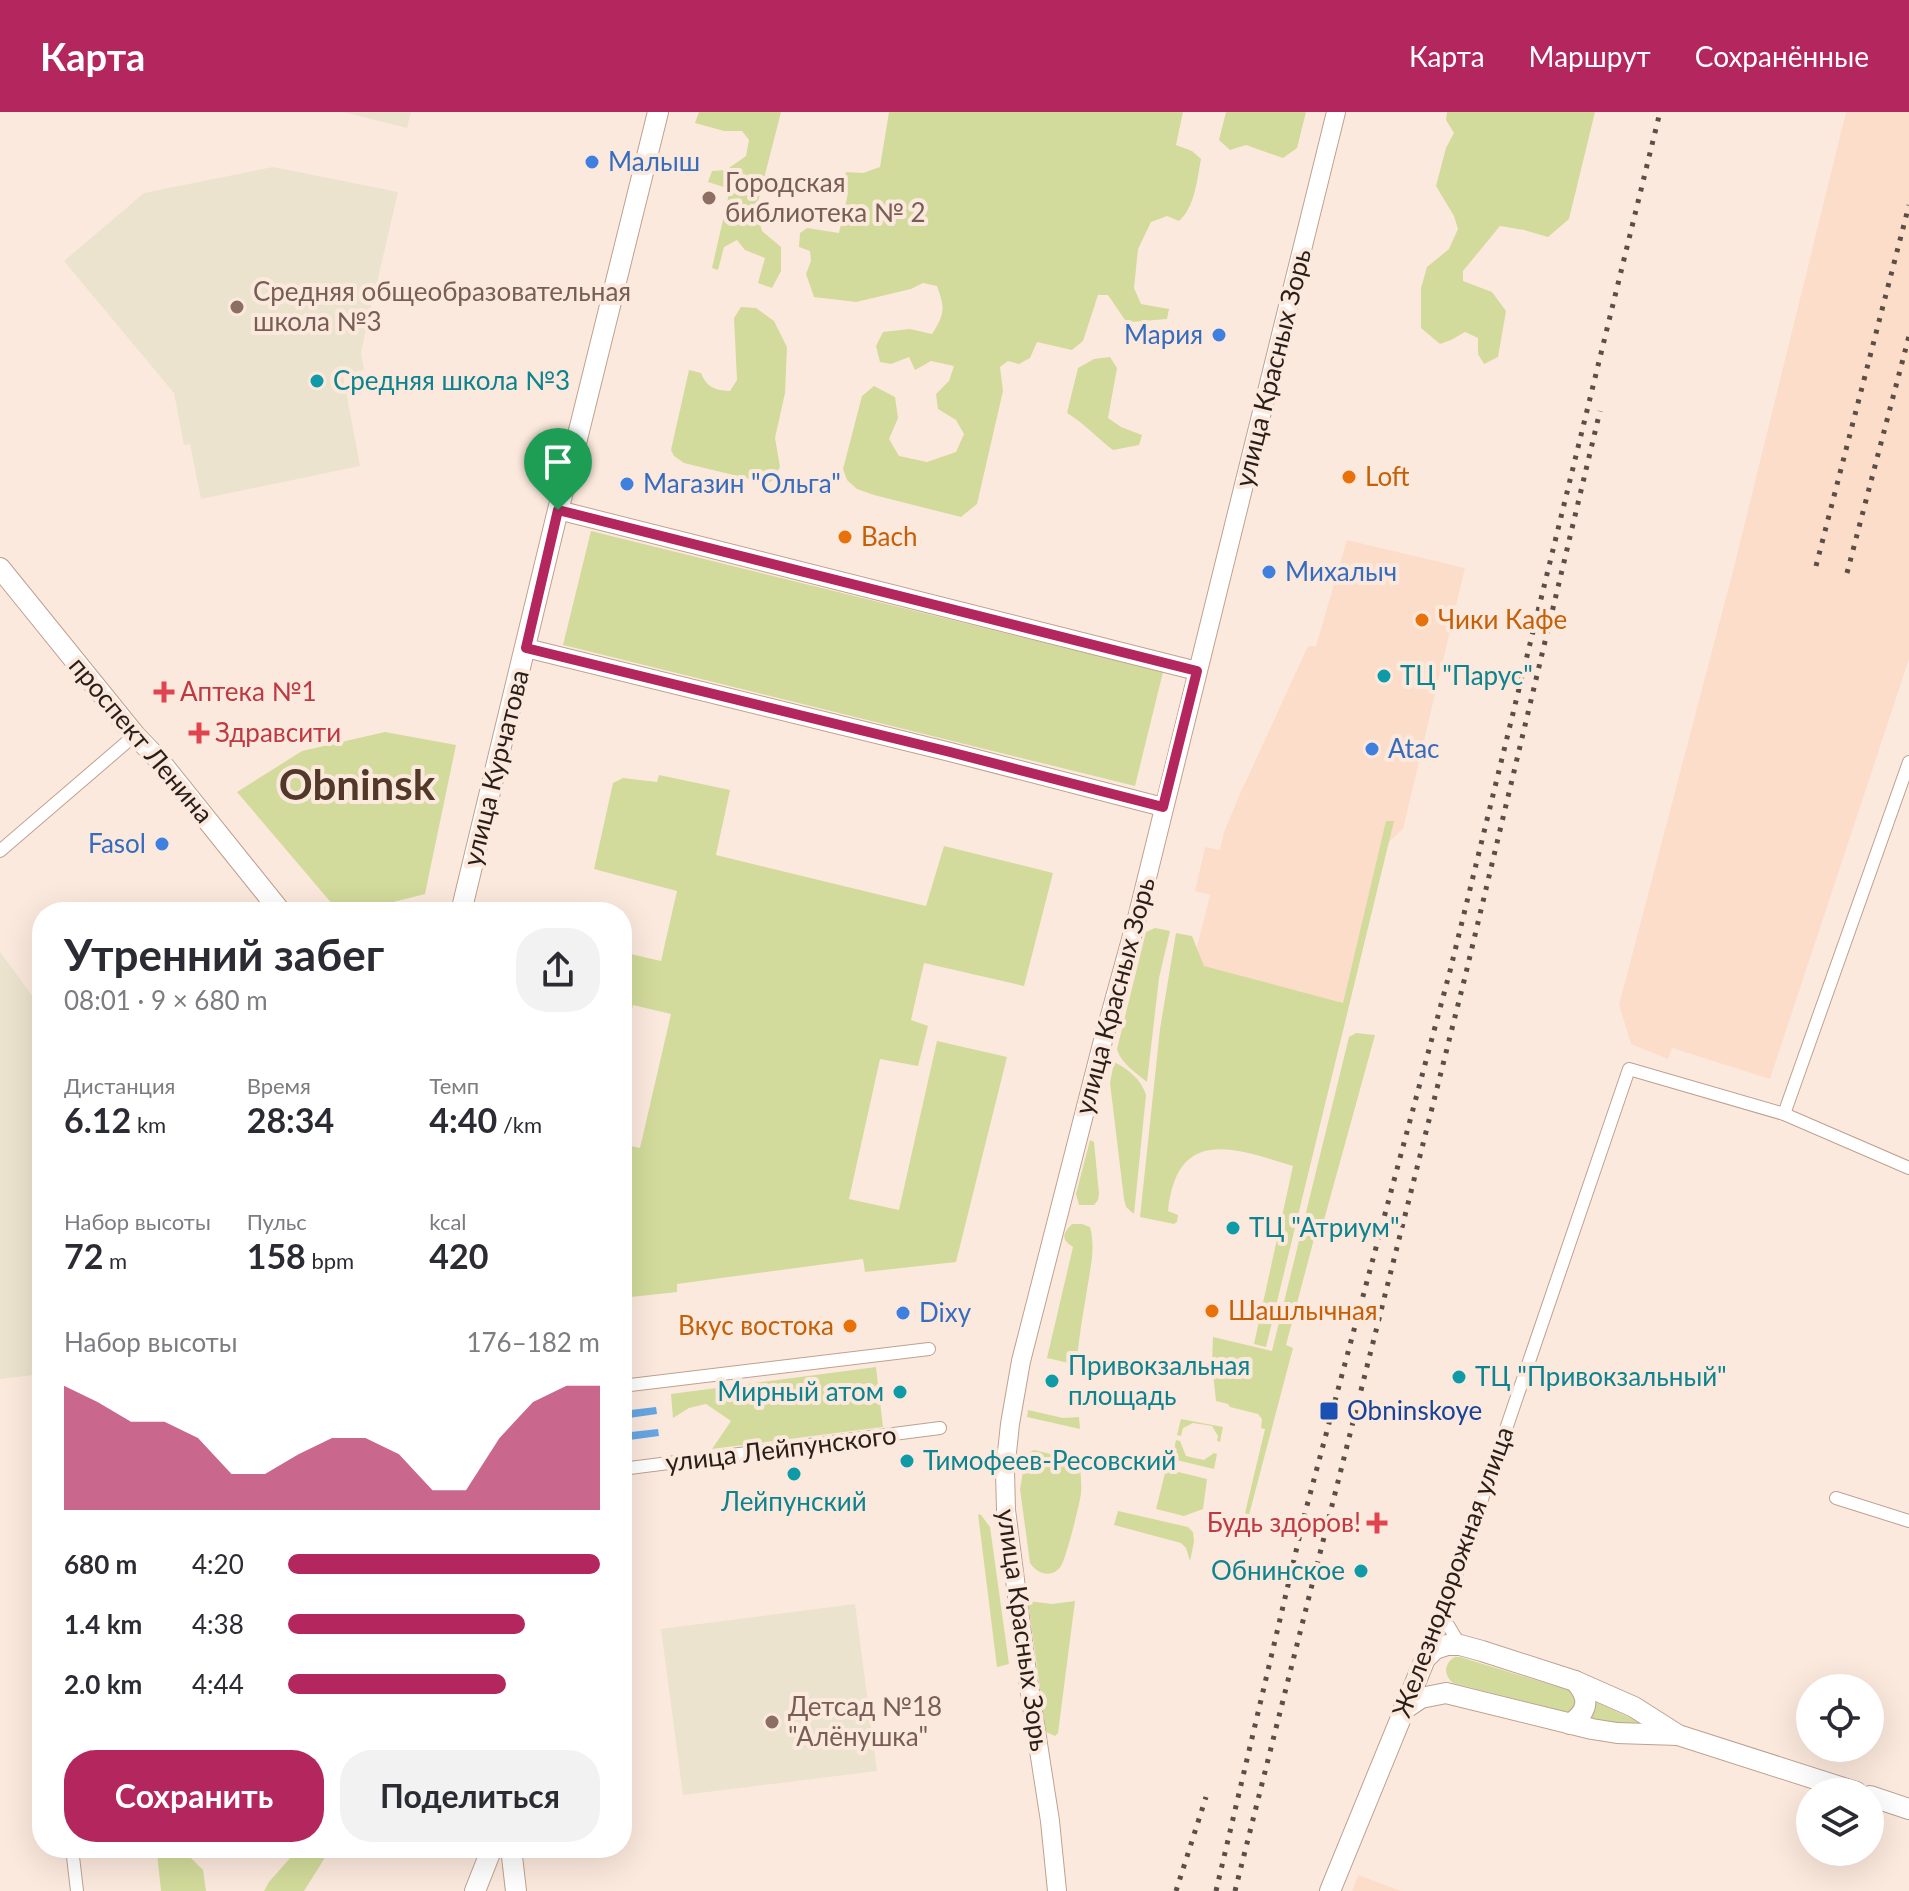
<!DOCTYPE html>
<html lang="ru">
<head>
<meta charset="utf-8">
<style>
	:root { --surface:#fff; --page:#f2f2f3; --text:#2b2b33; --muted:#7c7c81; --accent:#b4275e }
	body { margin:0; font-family:Lato,sans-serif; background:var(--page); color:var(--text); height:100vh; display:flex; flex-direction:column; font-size:30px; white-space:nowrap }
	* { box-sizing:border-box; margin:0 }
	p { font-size:26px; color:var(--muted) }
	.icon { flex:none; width:44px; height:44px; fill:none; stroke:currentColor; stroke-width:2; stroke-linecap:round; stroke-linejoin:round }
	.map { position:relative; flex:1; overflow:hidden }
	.sheet { position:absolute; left:32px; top:790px; width:600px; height:956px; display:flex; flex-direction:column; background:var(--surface); border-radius:32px; box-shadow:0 8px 32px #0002 }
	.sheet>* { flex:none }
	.buttons { position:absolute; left:1796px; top:1562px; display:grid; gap:16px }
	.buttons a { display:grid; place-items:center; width:88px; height:88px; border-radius:50%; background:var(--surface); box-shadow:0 8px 32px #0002; font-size:40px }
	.pin { position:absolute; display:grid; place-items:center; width:68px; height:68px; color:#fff; margin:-82px -34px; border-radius:50% 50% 50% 0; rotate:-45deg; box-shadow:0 0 8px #0007 }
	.pin .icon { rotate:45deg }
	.round { display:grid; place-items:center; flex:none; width:84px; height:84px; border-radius:32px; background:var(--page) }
	.overview { display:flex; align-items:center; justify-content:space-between; height:136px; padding:0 32px }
	h1 { font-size:44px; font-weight:700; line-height:60px }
	.stats { display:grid; grid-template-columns:repeat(3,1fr); gap:12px; height:136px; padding:8px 32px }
	.stats div { display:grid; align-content:center }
	.stats b { font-size:34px; font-weight:700 }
	.stats small { font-size:22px; font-weight:400 }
	.stats p { font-size:22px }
	.chart { height:224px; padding:16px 32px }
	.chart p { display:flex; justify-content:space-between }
	.chart svg { width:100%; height:144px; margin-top:8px; fill:var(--accent); opacity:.7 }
	.primary-button { display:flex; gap:16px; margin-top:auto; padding:16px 32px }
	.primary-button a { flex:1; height:92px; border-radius:32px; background:var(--accent); color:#fff; font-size:32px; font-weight:700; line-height:92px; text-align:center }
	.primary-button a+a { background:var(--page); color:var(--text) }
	ul { padding:0 32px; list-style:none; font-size:26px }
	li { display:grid; grid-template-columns:128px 96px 1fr; align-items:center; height:60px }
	li i { height:20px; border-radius:10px; background:var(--accent) }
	header { display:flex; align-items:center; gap:48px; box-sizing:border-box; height:112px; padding:0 40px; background:var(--accent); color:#fff }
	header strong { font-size:38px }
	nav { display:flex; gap:44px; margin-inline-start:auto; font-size:28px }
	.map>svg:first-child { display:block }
	.built { fill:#fcddca }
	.education { fill:#ebe3cd }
	.green { fill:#d2db9b }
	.water { fill:#66a6e4 }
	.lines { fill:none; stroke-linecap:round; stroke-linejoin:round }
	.street-casing { stroke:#bfa18f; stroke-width:14 }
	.secondary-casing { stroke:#bfa18f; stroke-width:20 }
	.primary-casing { stroke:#bfa18f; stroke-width:22 }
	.street { stroke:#fff; stroke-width:12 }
	.secondary { stroke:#fff; stroke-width:18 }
	.primary { stroke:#fff; stroke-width:20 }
	.rail { stroke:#5b4e46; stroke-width:5; stroke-dasharray:4 8; stroke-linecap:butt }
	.route-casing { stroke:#fff; stroke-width:16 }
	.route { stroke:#b4275e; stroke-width:10 }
	.shop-dot { fill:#3f7fe0; stroke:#fce9dd; stroke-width:3 }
	.education-dot { fill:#8d6e63; stroke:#fce9dd; stroke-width:3 }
	.culture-dot { fill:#0f9aa8; stroke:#fce9dd; stroke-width:3 }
	.food-dot { fill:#e8710a; stroke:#fce9dd; stroke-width:3 }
	.health-dot { fill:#e0444e; stroke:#fce9dd; stroke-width:3 }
	.transit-dot { fill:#1a4fb4; stroke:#fce9dd; stroke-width:3 }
	.labels { text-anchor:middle; stroke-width:8; stroke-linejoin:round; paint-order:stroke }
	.shop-label { font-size:26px; fill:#366cbe; stroke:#fce9dd; text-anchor:start }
	.education-label { font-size:26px; fill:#785e54; stroke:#fce9dd; text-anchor:start }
	.street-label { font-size:26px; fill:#2a1f18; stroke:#fce9dd }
	.culture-label { font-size:26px; fill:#0d838f; stroke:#fce9dd; text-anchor:start }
	.food-label { font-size:26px; fill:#c56008; stroke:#fce9dd; text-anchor:start }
	.health-label { font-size:26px; fill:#be3a42; stroke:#fce9dd; text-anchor:start }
	.transit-label { font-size:26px; fill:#164399; stroke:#fce9dd; text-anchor:start }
	.town-label { font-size:42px; font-weight:bold; fill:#513829; stroke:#fce9dd }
</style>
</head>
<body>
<header>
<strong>Карта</strong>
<nav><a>Карта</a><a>Маршрут</a><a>Сохранённые</a></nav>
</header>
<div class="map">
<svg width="1909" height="1779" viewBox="0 0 1909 1779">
	<rect width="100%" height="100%" fill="#fce9dd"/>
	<g class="built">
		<polygon points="1846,0 1909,0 1909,547 1770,967 1672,936 1668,947 1631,932 1619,893 1734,455"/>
		<polygon points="1347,428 1465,456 1403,717 1380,738 1343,891 1203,854 1197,835 1210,783 1195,779 1205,735 1220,738 1224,720 1239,684 1308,534 1316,534"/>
		<polygon points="1358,1763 1401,1779 1352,1779"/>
	</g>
	<g class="education">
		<polygon points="343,0 411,0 407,16"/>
		<polygon points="273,55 398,80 361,240 364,258 343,263 360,354 201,387 190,332 184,333 174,281 64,149 144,81"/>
		<polygon points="0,840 42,897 42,1262 0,1267"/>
		<polygon points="855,1492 877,1659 683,1683 661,1517"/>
	</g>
	<g class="green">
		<polygon points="699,0 781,0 756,98 762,119 781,135 781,159 772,176 758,171 765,146 745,138 737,128 724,135 718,158 712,156 730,77 708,70 712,59 726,58 746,44 749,28 742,19 724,19 695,11"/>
		<path d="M889 0H1183L1176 33 1192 39 1201 47C1197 68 1195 95 1179 109L1167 104 1151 110 1138 137 1134 176 1141 192 1169 197 1167 207 1131 210 1125 208 1108 183H1098L1083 229 1072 238 1037 230 1030 246 1019 252 1008 249 1000 255 1003 279 977 392 961 405 874 383 857 377 847 368 843 357 862 284 874 274 895 285 898 306 889 327 899 344 927 350 956 340 964 322 956 308 938 297 936 282 949 269 954 254 931 249 915 258 909 245 891 252 880 250 876 234 883 220 910 217 932 222C945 202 945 196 937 174L923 171 911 177 856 190 814 185 806 162 811 149 810 139 799 135 800 121 807 116 839 121 848 81 840 78 846 60 863 61 880 55Z"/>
		<polygon points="1226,0 1306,0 1297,36 1283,46 1246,33 1230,38 1219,28"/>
		<polygon points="1447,0 1595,0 1569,107 1548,125 1524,118 1500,114 1463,159 1463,169 1492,180 1506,199 1498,245 1484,252 1478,242 1478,226 1465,220 1451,228 1440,232 1421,216 1421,176 1427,155 1449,137 1458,117 1454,104 1436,74 1446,36 1454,21 1446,8"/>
		<path d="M741 195 756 196 774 209 787 235 785 281 775 326 780 355 772 369 766 371 684 351 674 344 671 338 689 258 701 261C707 276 715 278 730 279L737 268 734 206Z"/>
		<path d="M1110 245 1117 256 1108 306 1121 315 1142 323 1139 333 1113 338C1097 326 1084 311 1067 301L1078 256 1094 247Z"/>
		<polygon points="591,419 1163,560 1135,674 563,533"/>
		<polygon points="385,620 456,633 425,782 354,800 339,800 237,680 302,639"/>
		<polygon points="659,663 730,678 716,743 926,794 944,734 1053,761 1024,874 924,851 911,908 928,914 918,954 880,947 849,1087 899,1098 937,929 1007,945 956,1150 865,1160 863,1147 677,1172 677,1180 622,1186 622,1032 640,1036 671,902 633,893 631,900 622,898 622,840 661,849 677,779 594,757 613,671 623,666 657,670"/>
		<path d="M1386 709H1394L1266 1235 1254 1232 1293 1054C1234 1036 1177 1014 1168 1099L1178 1103 1177 1110 1174 1112 1140 1105 1160 917 1176 821 1192 824 1204 854 1343 891Z"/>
		<path d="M1155 816 1170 819 1159 866 1147 970C1137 962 1120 950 1117 937L1146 820Z"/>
		<polygon points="1356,921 1375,923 1324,1108 1319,1108 1286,1233 1293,1236 1249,1403 1245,1401 1265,1317 1261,1316 1262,1307 1258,1302 1230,1295 1228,1292 1216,1289 1212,1251 1213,1225 1272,1239 1349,925"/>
		<path d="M1114 950C1128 957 1141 967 1146 983L1134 1102 1126 1095 1124 1087 1110 971Z"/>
		<polygon points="1090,1028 1094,1030 1099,1082 1098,1088 1094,1093 1079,1093 1076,1082"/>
		<path d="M1072 1112H1082L1090 1115C1096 1136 1090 1157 1087 1178 1083 1203 1078 1228 1077 1253L1047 1246 1073 1135C1061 1127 1062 1122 1072 1112Z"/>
		<polygon points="876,1255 883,1315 712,1337 731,1309 706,1292 689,1296 673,1306 671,1282"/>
		<polygon points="1028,1298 1063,1306 1079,1305 1080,1317 1027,1305"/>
		<polygon points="1181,1307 1223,1315 1220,1330 1217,1329 1218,1324 1212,1314 1193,1311 1183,1316 1181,1324 1177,1323"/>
		<polygon points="1176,1328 1180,1329 1186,1344 1204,1348 1214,1341 1217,1342 1214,1357 1172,1347"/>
		<path d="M1034 1338 1080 1349C1080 1360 1082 1371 1081 1381 1080 1391 1066 1447 1061 1454 1052 1467 1037 1462 1030 1451L1020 1377 1026 1342Z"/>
		<polygon points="1166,1357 1207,1367 1203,1397 1184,1404 1156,1397"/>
		<polygon points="1118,1399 1188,1415 1193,1420 1194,1430 1190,1449 1186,1436 1181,1431 1114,1413"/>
		<polygon points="978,1402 981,1403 990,1415 1009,1552 997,1555"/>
		<polygon points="1028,1489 1052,1492 1075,1489 1058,1621 1055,1624 1046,1620"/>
		<path d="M1455 1545H1460L1571 1579 1577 1592 1570 1600H1566L1453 1571C1443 1563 1444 1551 1455 1545Z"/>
		<polygon points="1596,1590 1641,1611 1643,1615 1587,1609 1593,1600"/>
		<polygon points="160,1736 176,1736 186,1741 203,1758 206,1779 161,1779 157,1741"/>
		<polygon points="299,1736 331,1736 304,1779 264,1779 269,1770"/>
	</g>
	<g class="water">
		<polygon points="656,1295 657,1302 622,1307 622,1299"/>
		<polygon points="658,1317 659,1324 622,1329 622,1321"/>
	</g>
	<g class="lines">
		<defs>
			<g id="street">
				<polyline points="0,739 135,623"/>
				<polyline points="1784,1002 1909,650"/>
				<polyline points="622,1274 929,1237"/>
				<polyline points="622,1357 940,1316"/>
				<polyline points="1836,1386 1909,1409"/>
				<polyline points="1442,1503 1460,1533"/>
				<polyline points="1427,1542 1453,1472 1629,957 1784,1002 1909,1056"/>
				<polyline points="72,1736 77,1779"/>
			</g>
			<g id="secondary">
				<polyline points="558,398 1197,559"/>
				<polyline points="526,536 950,640 1163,695"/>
				<polyline points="1057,1779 1050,1709 1027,1561 1006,1398 1005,1359 1010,1312 1021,1249 1101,936 1138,802 1336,0"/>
			</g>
			<g id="primary">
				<polyline points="0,456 135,623 159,648 281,800"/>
				<polyline points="461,800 558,398 573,343 658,0"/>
				<polyline points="1403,1598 1421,1586 1446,1581 1592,1617 1617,1621 1678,1623"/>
				<path d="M1570 1612C1589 1599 1590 1586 1575 1569"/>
				<polyline points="1870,1684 1909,1697"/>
				<polyline points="511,1736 516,1779"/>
				<polyline points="475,1779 492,1736"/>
				<polyline points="1330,1779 1425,1547 1435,1537 1447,1533 1460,1533 1482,1539 1575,1569 1634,1595 1678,1623 1856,1680"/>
			</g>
		</defs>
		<use href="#street" class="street-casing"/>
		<use href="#secondary" class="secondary-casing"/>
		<use href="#primary" class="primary-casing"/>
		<use href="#street" class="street"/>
		<use href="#secondary" class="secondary"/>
		<use href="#primary" class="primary"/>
		<g class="rail">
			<polyline points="1816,454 1909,93"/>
			<polyline points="1847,461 1909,224"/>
			<polyline points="1176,1779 1206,1685"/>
			<polyline points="1216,1779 1305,1401 1450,859 1660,0"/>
			<polyline points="1235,1779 1465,865 1600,299"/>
		</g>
	</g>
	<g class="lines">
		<defs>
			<polygon id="route" points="558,398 1197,559 1163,695 950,640 526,536"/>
		</defs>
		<use href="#route" class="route-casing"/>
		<use href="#route" class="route"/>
	</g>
	<g class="shop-dot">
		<circle cx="592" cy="50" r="8"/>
		<circle cx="1219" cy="223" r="8"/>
		<circle cx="627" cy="372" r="8"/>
		<circle cx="1269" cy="460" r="8"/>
		<circle cx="1372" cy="637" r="8"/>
		<circle cx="162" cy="732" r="8"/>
		<circle cx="903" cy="1201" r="8"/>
	</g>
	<g class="education-dot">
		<circle cx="709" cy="86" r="8"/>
		<circle cx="237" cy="195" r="8"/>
		<circle cx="772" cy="1610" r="8"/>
	</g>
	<g class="culture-dot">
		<circle cx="317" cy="269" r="8"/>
		<circle cx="1384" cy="564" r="8"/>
		<circle cx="1233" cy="1116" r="8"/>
		<circle cx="1459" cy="1265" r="8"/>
		<circle cx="1052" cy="1269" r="8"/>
		<circle cx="900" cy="1280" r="8"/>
		<circle cx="907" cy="1349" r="8"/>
		<circle cx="794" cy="1362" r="8"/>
		<circle cx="1361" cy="1459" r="8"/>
	</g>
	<g class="food-dot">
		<circle cx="1349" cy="365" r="8"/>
		<circle cx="845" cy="425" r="8"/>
		<circle cx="1422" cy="508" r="8"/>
		<circle cx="1212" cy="1199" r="8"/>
		<circle cx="850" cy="1214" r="8"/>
	</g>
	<g class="health-dot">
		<path d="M160 568h8v8h8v8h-8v8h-8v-8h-8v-8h8z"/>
		<path d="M195 609h8v8h8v8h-8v8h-8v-8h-8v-8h8z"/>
		<path d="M1373 1399h8v8h8v8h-8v8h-8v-8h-8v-8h8z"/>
	</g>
	<rect class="transit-dot" x="1319" y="1289" width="20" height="20" rx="4"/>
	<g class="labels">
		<g class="shop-label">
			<text x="608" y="59">Малыш</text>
			<text x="1203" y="232" text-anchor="end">Мария</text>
			<text x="643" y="381">Магазин "Ольга"</text>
			<text x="1285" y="469">Михалыч</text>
			<text x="1388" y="646">Atac</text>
			<text x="146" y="741" text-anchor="end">Fasol</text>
			<text x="919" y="1210">Dixy</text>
		</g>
		<g class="education-label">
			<text x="725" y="80">Городская<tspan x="725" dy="30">библиотека № 2</tspan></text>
			<text x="253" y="189">Средняя общеобразовательная<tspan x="253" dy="30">школа №3</tspan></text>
			<text x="788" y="1604">Детсад №18<tspan x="788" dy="30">"Алёнушка"</tspan></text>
		</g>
		<g class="street-label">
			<text transform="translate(1273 256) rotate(-76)" y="9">улица Красных Зорь</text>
			<text transform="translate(141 628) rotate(50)" y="9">проспект Ленина</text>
			<text transform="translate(496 656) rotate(-76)" y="9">улица Курчатова</text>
			<text transform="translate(1115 884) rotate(-75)" y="9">улица Красных Зорь</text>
			<text transform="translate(781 1337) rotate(-7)" y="9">улица Лейпунского</text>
			<text transform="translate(1453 1460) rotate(-70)" y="9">Железнодорожная улица</text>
			<text transform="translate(1023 1518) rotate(82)" y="9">улица Красных Зорь</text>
		</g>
		<g class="culture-label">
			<text x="333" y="278">Средняя школа №3</text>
			<text x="1400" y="573">ТЦ "Парус"</text>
			<text x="1249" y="1125">ТЦ "Атриум"</text>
			<text x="1068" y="1263">Привокзальная<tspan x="1068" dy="30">площадь</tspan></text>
			<text x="1475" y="1274">ТЦ "Привокзальный"</text>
			<text x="884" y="1289" text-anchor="end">Мирный атом</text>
			<text x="923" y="1358">Тимофеев-Ресовский</text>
			<text x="794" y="1399" text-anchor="middle">Лейпунский</text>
			<text x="1345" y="1468" text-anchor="end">Обнинское</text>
		</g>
		<g class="food-label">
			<text x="1365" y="374">Loft</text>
			<text x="861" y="434">Bach</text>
			<text x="1438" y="517">Чики Кафе</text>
			<text x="1228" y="1208">Шашлычная</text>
			<text x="834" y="1223" text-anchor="end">Вкус востока</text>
		</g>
		<g class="health-label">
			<text x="180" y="589">Аптека №1</text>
			<text x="215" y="630">Здравсити</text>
			<text x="1361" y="1420" text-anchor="end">Будь здоров!</text>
		</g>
		<g class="transit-label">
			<text x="1347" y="1308">Obninskoye</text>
		</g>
		<g class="town-label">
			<text x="357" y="688">Obninsk</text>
		</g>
	</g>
</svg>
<div class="buttons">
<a><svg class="icon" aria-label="locate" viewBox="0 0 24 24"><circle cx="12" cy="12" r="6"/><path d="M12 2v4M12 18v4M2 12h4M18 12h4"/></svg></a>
<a><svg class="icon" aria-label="layers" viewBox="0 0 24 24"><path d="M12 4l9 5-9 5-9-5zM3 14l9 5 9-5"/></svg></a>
</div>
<div class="pin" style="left:558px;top:398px;background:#1e9e55"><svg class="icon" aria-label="arrive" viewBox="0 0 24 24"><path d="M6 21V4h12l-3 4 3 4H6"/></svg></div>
<section class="sheet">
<div class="overview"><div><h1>Утренний забег</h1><p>08:01 · 9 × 680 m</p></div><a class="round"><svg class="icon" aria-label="share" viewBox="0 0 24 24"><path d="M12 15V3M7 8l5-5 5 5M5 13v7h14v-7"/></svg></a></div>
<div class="stats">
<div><p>Дистанция</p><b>6.12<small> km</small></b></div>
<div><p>Время</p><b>28:34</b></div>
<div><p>Темп</p><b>4:40<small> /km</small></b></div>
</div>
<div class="stats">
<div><p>Набор высоты</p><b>72<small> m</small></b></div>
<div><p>Пульс</p><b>158<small> bpm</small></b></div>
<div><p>kcal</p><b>420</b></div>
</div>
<div class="chart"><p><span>Набор высоты</span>176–182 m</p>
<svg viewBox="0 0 160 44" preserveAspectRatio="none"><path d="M0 44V6L10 11L20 17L30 17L40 22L50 33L60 33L70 27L80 22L90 22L100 27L110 38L120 38L130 22L140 11L150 6L160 6V44z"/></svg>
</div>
<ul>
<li><b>680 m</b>4:20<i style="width:100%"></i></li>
<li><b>1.4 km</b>4:38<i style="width:76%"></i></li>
<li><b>2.0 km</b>4:44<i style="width:70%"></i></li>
</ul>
<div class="primary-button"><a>Сохранить</a><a>Поделиться</a></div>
</section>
</div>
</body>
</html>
